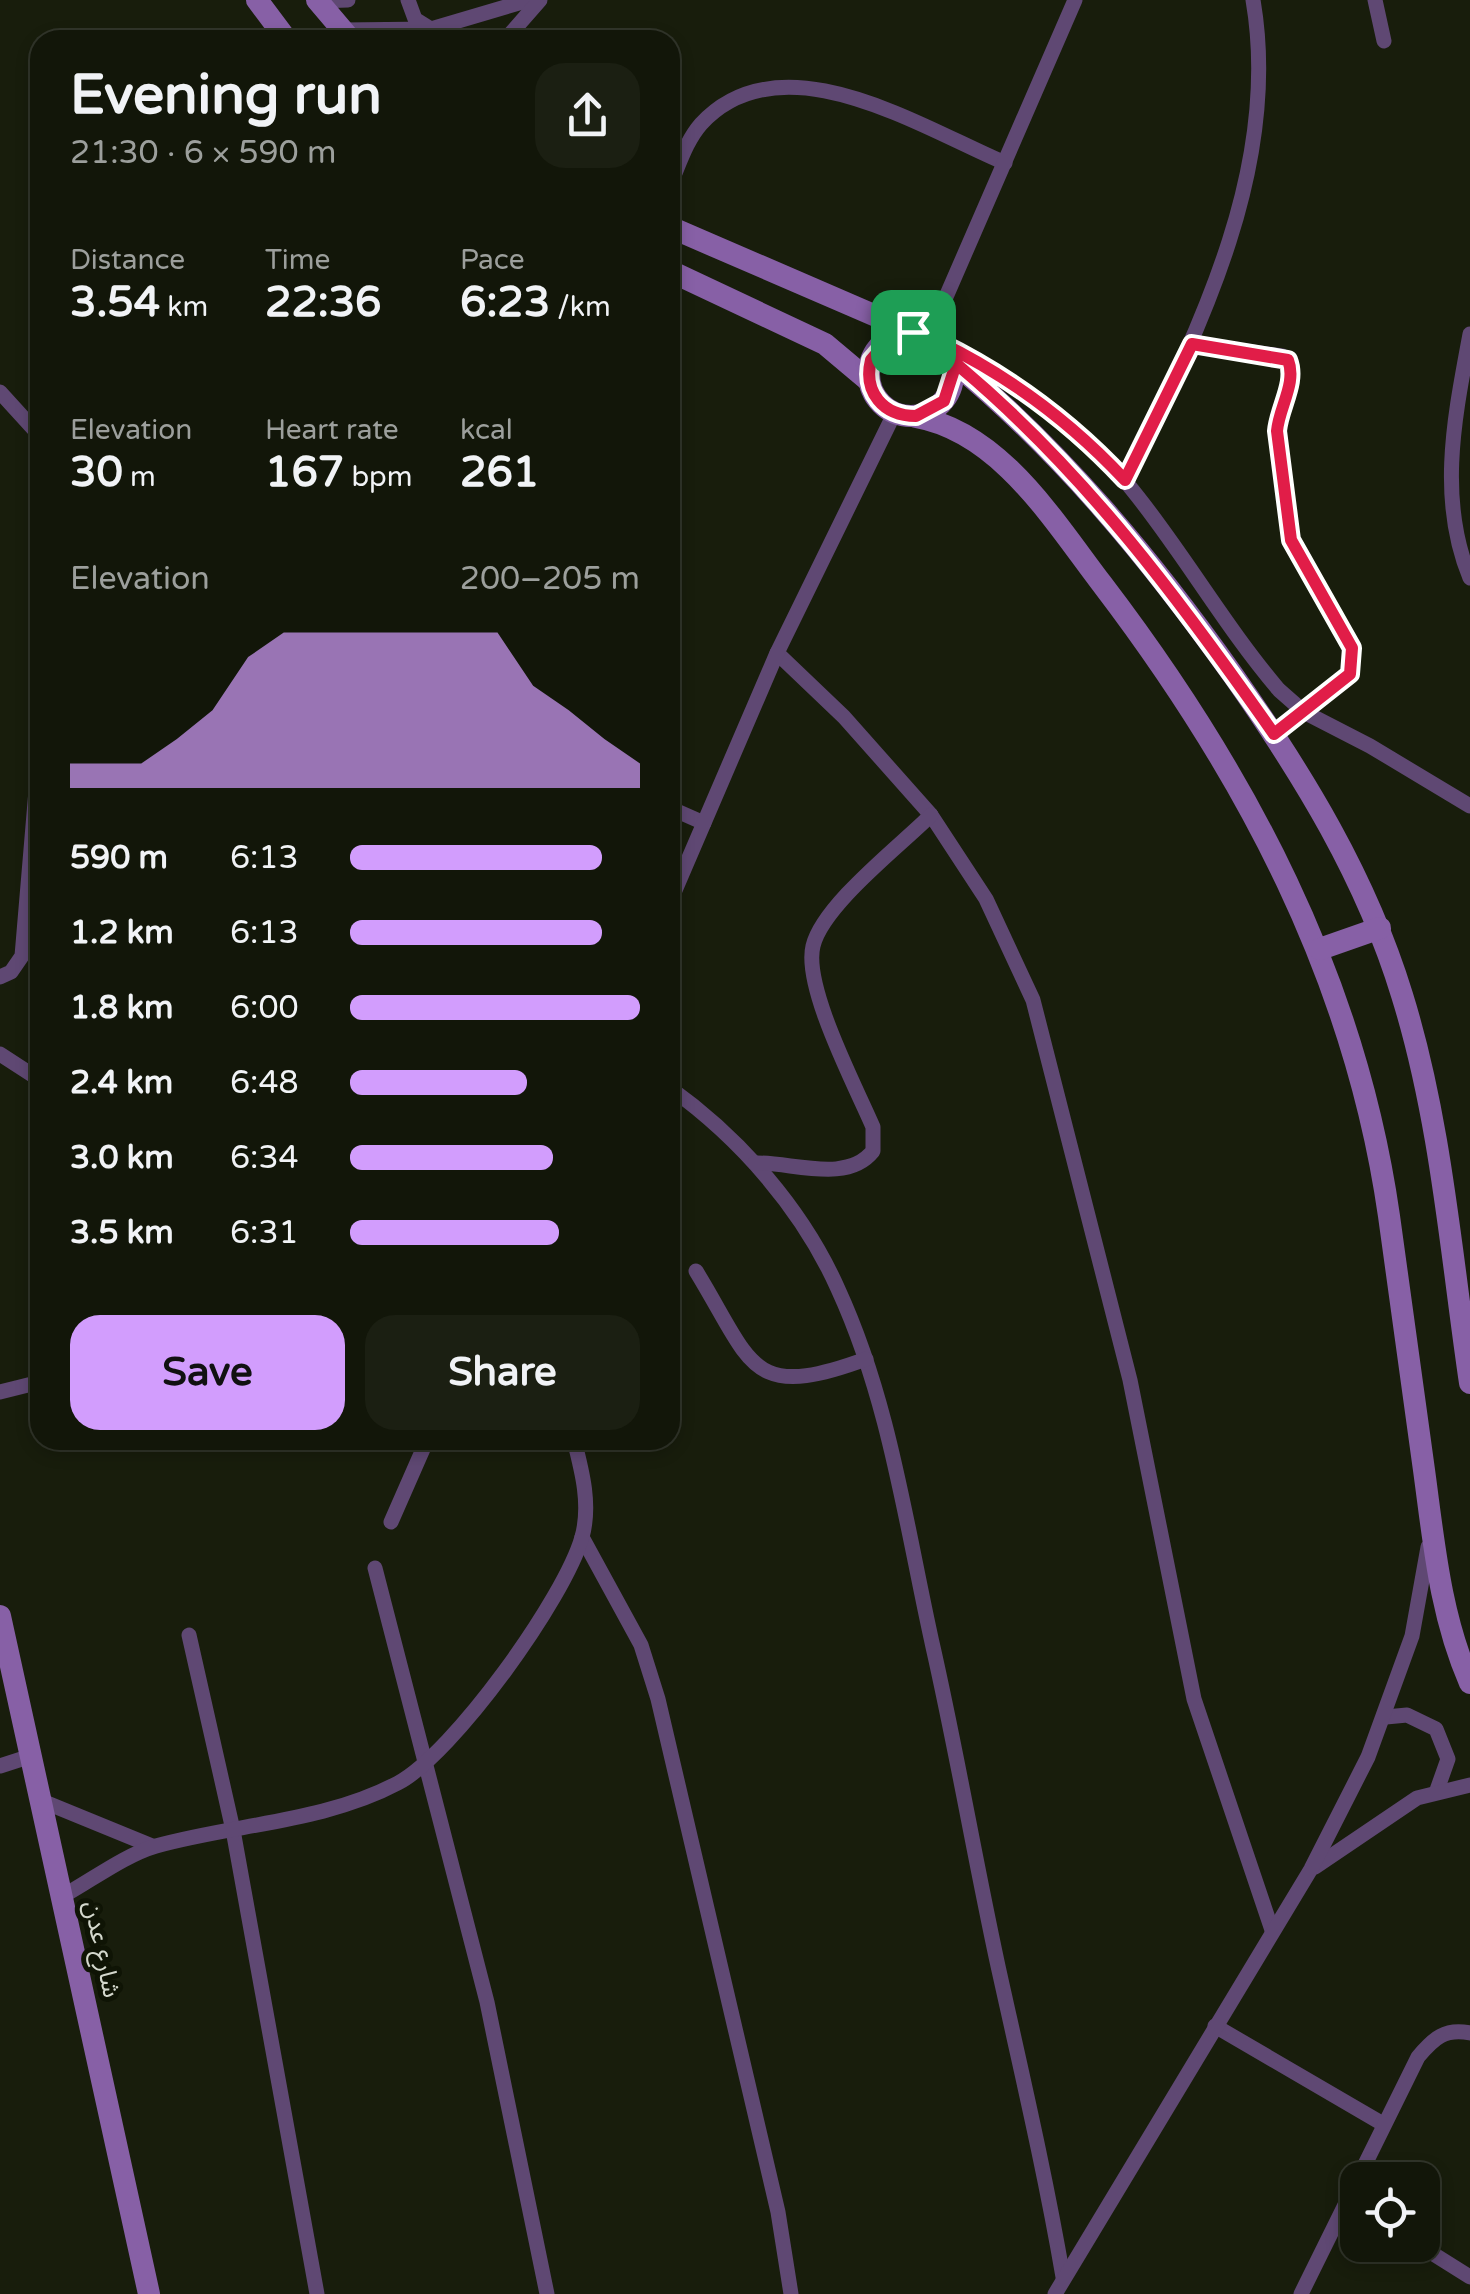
<!DOCTYPE html>
<html lang="en">
<head>
<meta charset="utf-8">
<style>
	:root { --surface:#121609; --page:#1b1f12; --text:#f1f3f6; --muted:#9c9f9c; --line:#31352a; --accent:#d29dfd }
	body { margin:0; font-family:"Varela Round","Noto Sans Arabic",sans-serif; background:var(--page); color:var(--text); height:100vh; display:flex; flex-direction:column; font-size:38px; white-space:nowrap }
	* { box-sizing:border-box; margin:0 }
	p { font-size:32px; color:var(--muted) }
	.icon { flex:none; width:55px; height:55px; fill:none; stroke:currentColor; stroke-width:2; stroke-linecap:round; stroke-linejoin:round }
	.map { position:relative; flex:1; overflow:hidden }
	.side { position:absolute; left:30px; top:30px; width:650px; height:1420px; display:flex; flex-direction:column; background:var(--surface); border-radius:30px; box-shadow:0 5px 15px #0003,0 0 0 2px var(--line) }
	.side>* { flex:none }
	.buttons { position:absolute; left:1340px; top:2162px; display:grid; gap:20px }
	.buttons a { display:grid; place-items:center; width:100px; height:100px; border-radius:20px; background:var(--surface); box-shadow:0 5px 15px #0003,0 0 0 2px var(--line); font-size:50px }
	.pin { position:absolute; display:grid; place-items:center; width:85px; height:85px; color:#fff; margin:-42px; border-radius:20px; box-shadow:0 5px 15px #0006 }
	.round { display:grid; place-items:center; flex:none; width:105px; height:105px; border-radius:30px; background:var(--page) }
	.headline { display:flex; align-items:center; justify-content:space-between; height:170px; padding:0 40px }
	h1 { font-size:55px; font-weight:700; line-height:75px }
	.figures { display:grid; grid-template-columns:repeat(3,1fr); gap:15px; height:170px; padding:10px 40px }
	.figures div { display:grid; align-content:center }
	.figures b { font-size:42px; font-weight:700 }
	.figures small { font-size:28px; font-weight:400 }
	.figures p { font-size:28px }
	.chart { height:280px; padding:20px 40px }
	.chart p { display:flex; justify-content:space-between }
	.chart svg { width:100%; height:180px; margin-top:10px; fill:var(--accent); opacity:.7 }
	.button { display:flex; gap:20px; margin-top:auto; padding:20px 40px }
	.button a { flex:1; height:115px; border-radius:30px; background:var(--accent); color:#111; font-size:40px; font-weight:700; line-height:115px; text-align:center }
	.button a+a { background:var(--page); color:var(--text) }
	ul { padding:0 40px; list-style:none; font-size:32px }
	li { display:grid; grid-template-columns:160px 120px 1fr; align-items:center; height:75px }
	li i { height:25px; border-radius:12px; background:var(--accent) }
	.map>svg:first-child { display:block }
	.lines { fill:none; stroke-linecap:round; stroke-linejoin:round }
	.street { stroke:#5f4873; stroke-width:15 }
	.secondary { stroke:#8760a6; stroke-width:22 }
	.route-casing { stroke:#fff; stroke-width:20 }
	.route { stroke:#e11d48; stroke-width:12 }
	.labels { text-anchor:middle; stroke-width:10; stroke-linejoin:round; paint-order:stroke }
	.street-label { font-size:25px; fill:#d4d8cd; stroke:#0f1405 }
</style>
</head>
<body>
<div class="map">
<svg width="1470" height="2294" viewBox="0 0 1470 2294">
	<rect width="100%" height="100%" fill="#181d0c"/>
	<g class="lines">
		<g class="street">
			<polyline points="408,0 415,19 431,29"/>
			<polyline points="1375,0 1384,41"/>
			<polyline points="318,1 348,0"/>
			<polyline points="342,30 431,29 529,0"/>
			<polyline points="505,40 540,0"/>
			<path d="M670 185C679 165 686 141 701 124 781 37 920 127 1005 163"/>
			<path d="M1470 334C1455 415 1437 498 1470 578"/>
			<polyline points="929,336 1075,0"/>
			<path d="M939 342C1015 379 1086 429 1138 497 1187 559 1227 629 1279 690L1304 712 1370 746 1470 806"/>
			<path d="M1192 344 1282 356 1291 364C1294 387 1278 407 1277 431L1291 540 1352 648 1349 673 1274 734"/>
			<polyline points="0,392 40,436"/>
			<path d="M1125 481C1197 334 1282 168 1253 0"/>
			<polyline points="777,653 844,717 931,815 986,899 1033,1000 1130,1380 1194,1699 1272,1930"/>
			<polyline points="670,808 704,823"/>
			<polyline points="670,902 777,653 894,414"/>
			<polyline points="0,977 11,972 22,956 40,743"/>
			<polyline points="0,1054 40,1080"/>
			<path d="M670 1088C740 1138 803 1210 838 1289 890 1402 906 1526 933 1647 957 1753 975 1860 998 1966 1021 2070 1045 2172 1063 2277"/>
			<path d="M755 1163C792 1162 847 1184 873 1151V1127C856 1087 803 987 813 946 823 905 900 846 931 815"/>
			<path d="M696 1271C753 1364 749 1402 866 1359"/>
			<polyline points="0,1392 40,1382"/>
			<polyline points="391,1522 427,1440"/>
			<polyline points="582,1537 641,1645 658,1699 778,2212 791,2294"/>
			<polyline points="375,1568 487,2002 547,2294"/>
			<polyline points="189,1635 233,1830 317,2294"/>
			<polyline points="1386,1717 1407,1715 1436,1729 1448,1759 1437,1790"/>
			<polyline points="0,1766 31,1756"/>
			<polyline points="42,1801 152,1846"/>
			<polyline points="1315,1867 1417,1798 1470,1785"/>
			<path d="M63 1896C92 1880 125 1855 156 1846 235 1824 325 1822 398 1783 453 1754 565 1598 582 1537 591 1505 582 1471 574 1440"/>
			<polyline points="1215,2026 1383,2124"/>
			<polyline points="1419,2245 1470,2277"/>
			<polyline points="1055,2294 1311,1869 1368,1757 1412,1636 1428,1547"/>
			<path d="M1301 2294 1418 2057C1434 2038 1445 2028 1470 2033"/>
		</g>
		<g class="secondary">
			<polyline points="257,0 287,40"/>
			<polyline points="317,0 351,40"/>
			<polyline points="670,227 913,332"/>
			<polyline points="670,271 825,344 869,381"/>
			<circle cx="911" cy="374" r="42"/>
			<path d="M951 360C1062 452 1150 558 1233 675 1303 775 1366 877 1402 995 1441 1120 1451 1254 1470 1383"/>
			<path d="M916 417C1000 432 1053 520 1102 584 1246 773 1355 978 1389 1216 1401 1300 1412 1385 1424 1470 1434 1543 1440 1615 1470 1683"/>
			<polyline points="1320,949 1380,928"/>
			<polyline points="0,1616 149,2294"/>
		</g>
	</g>
	<g class="lines">
		<defs>
			<path id="route" d="M913 332 892 336 871 360C863 392 883 416 916 416L944 401 954 370 939 342C1011 377 1071 422 1125 480L1192 344 1288 360C1297 383 1279 407 1277 431L1291 540 1352 648 1350 674 1274 734C1180 600 1086 473 960 367 943 353 938 335 913 332"/>
		</defs>
		<use href="#route" class="route-casing"/>
		<use href="#route" class="route"/>
	</g>
	<g class="labels">
		<g class="street-label">
			<text transform="translate(103 1949) rotate(78)" y="9">شارع عدن</text>
		</g>
	</g>
</svg>
<div class="buttons">
<a><svg class="icon" aria-label="locate" viewBox="0 0 24 24"><circle cx="12" cy="12" r="6"/><path d="M12 2v4M12 18v4M2 12h4M18 12h4"/></svg></a>
</div>
<div class="pin" style="left:913px;top:332px;background:#1e9e55"><svg class="icon" aria-label="arrive" viewBox="0 0 24 24"><path d="M6 21V4h12l-3 4 3 4H6"/></svg></div>
<section class="side">
<div class="headline"><div><h1>Evening run</h1><p>21:30 · 6 × 590 m</p></div><a class="round"><svg class="icon" aria-label="share" viewBox="0 0 24 24"><path d="M12 15V3M7 8l5-5 5 5M5 13v7h14v-7"/></svg></a></div>
<div class="figures">
<div><p>Distance</p><b>3.54<small> km</small></b></div>
<div><p>Time</p><b>22:36</b></div>
<div><p>Pace</p><b>6:23<small> /km</small></b></div>
</div>
<div class="figures">
<div><p>Elevation</p><b>30<small> m</small></b></div>
<div><p>Heart rate</p><b>167<small> bpm</small></b></div>
<div><p>kcal</p><b>261</b></div>
</div>
<div class="chart"><p><span>Elevation</span>200–205 m</p>
<svg viewBox="0 0 160 44" preserveAspectRatio="none"><path d="M0 44V38L10 38L20 38L30 32L40 25L50 12L60 6L70 6L80 6L90 6L100 6L110 6L120 6L130 19L140 25L150 32L160 38V44z"/></svg>
</div>
<ul>
<li><b>590 m</b>6:13<i style="width:87%"></i></li>
<li><b>1.2 km</b>6:13<i style="width:87%"></i></li>
<li><b>1.8 km</b>6:00<i style="width:100%"></i></li>
<li><b>2.4 km</b>6:48<i style="width:61%"></i></li>
<li><b>3.0 km</b>6:34<i style="width:70%"></i></li>
<li><b>3.5 km</b>6:31<i style="width:72%"></i></li>
</ul>
<div class="button"><a>Save</a><a>Share</a></div>
</section>
</div>
</body>
</html>
